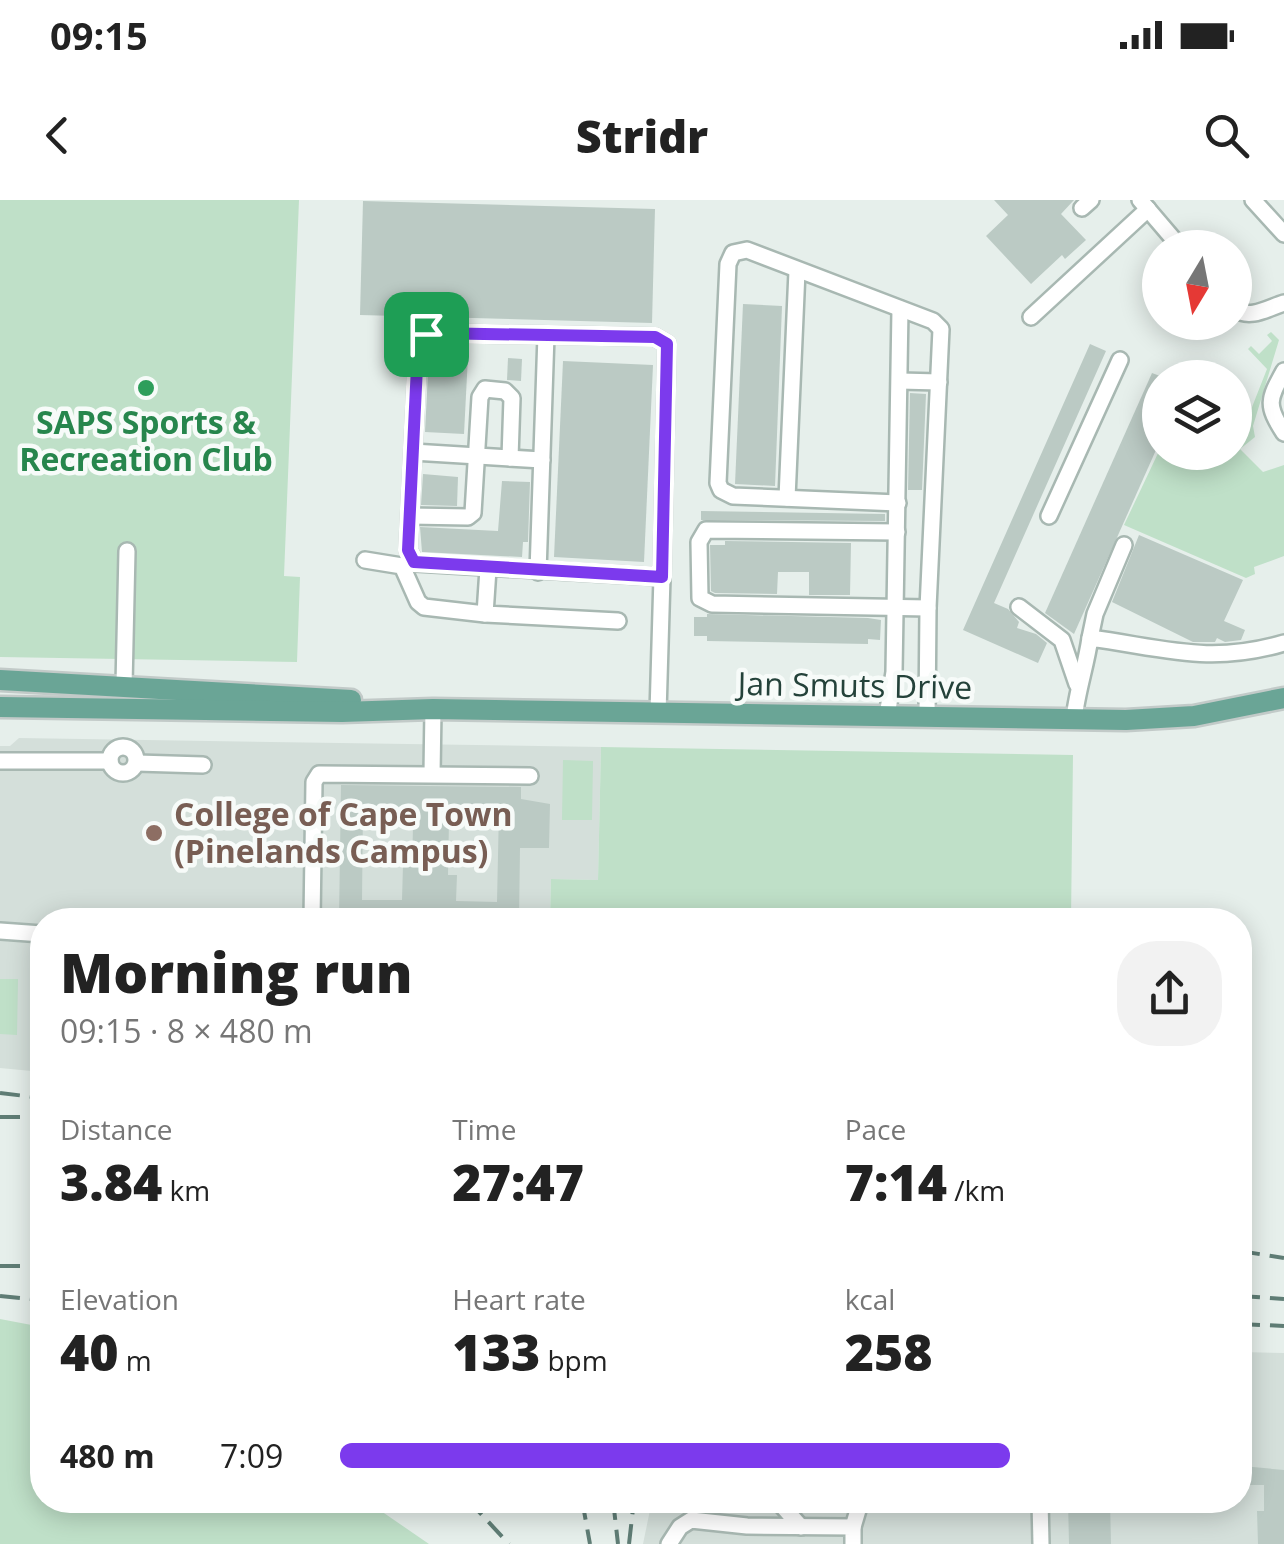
<!DOCTYPE html>
<html lang="en">
<head>
<meta charset="utf-8">
<style>
	:root { --surface:#fff; --page:#f2f2f2; --text:#222; --muted:#767676; --accent:#7c3aed }
	body { margin:0; font-family:"Open Sans",sans-serif; background:var(--page); color:var(--text); height:100vh; display:flex; flex-direction:column; font-size:38px; white-space:nowrap }
	* { box-sizing:border-box; margin:0 }
	p { font-size:32px; color:var(--muted) }
	.icon { flex:none; width:55px; height:55px; fill:none; stroke:currentColor; stroke-width:2; stroke-linecap:round; stroke-linejoin:round }
	.map { position:relative; flex:1; overflow:hidden }
	.sheet { position:absolute; left:30px; top:708px; width:1222px; height:605px; display:flex; flex-direction:column; background:var(--surface); border-radius:40px; box-shadow:0 5px 25px #0003 }
	.sheet>* { flex:none }
	.needle { width:65px; rotate:190deg }
	.tools { position:absolute; left:1142px; top:30px; display:grid; gap:20px }
	.tools a { display:grid; place-items:center; width:110px; height:110px; border-radius:50%; background:var(--surface); box-shadow:0 5px 25px #0003; font-size:50px }
	.pin { position:absolute; display:grid; place-items:center; width:85px; height:85px; color:#fff; margin:-42px; border-radius:20px; box-shadow:0 5px 15px #0006 }
	.round { display:grid; place-items:center; flex:none; width:105px; height:105px; border-radius:40px; background:var(--page) }
	.headline { display:flex; align-items:center; justify-content:space-between; height:170px; padding:0 30px }
	h1 { font-size:55px; font-weight:800; line-height:75px }
	.figures { display:grid; grid-template-columns:repeat(3,1fr); gap:15px; height:170px; padding:10px 30px }
	.figures div { display:grid; align-content:center }
	.figures b { font-size:50px; font-weight:800 }
	.figures small { font-size:28px; font-weight:400 }
	.figures p { font-size:28px }
	ul { padding:0 30px; list-style:none; font-size:32px }
	li { display:grid; grid-template-columns:160px 120px 1fr; align-items:center; height:75px }
	li i { height:25px; border-radius:12px; background:var(--accent) }
	.status { display:flex; justify-content:space-between; align-items:center; height:70px; padding:0 50px; background:var(--surface); direction:ltr }
	.status svg { height:28px; fill:currentColor }
	header { display:flex; justify-content:space-between; align-items:center; height:130px; padding:0 30px; background:var(--surface); font-size:45px; font-weight:800 }
	.map>svg:first-child { display:block }
	.built { fill:#d4dfda }
	.green { fill:#bfe0c8 }
	.building { fill:#bbcac4; fill-rule:evenodd }
	.lines { fill:none; stroke-linecap:round; stroke-linejoin:round }
	.minor-casing { stroke:#a8b8b2; stroke-width:20 }
	.major-casing { stroke:#c2cac8; stroke-width:25 }
	.minor { stroke:#fff; stroke-width:15 }
	.major { stroke:#6aa596; stroke-width:20 }
	.rail { stroke:#5f7d75; stroke-width:4; stroke-dasharray:20 10; stroke-linecap:butt }
	.route-casing { stroke:#fff; stroke-width:20 }
	.route { stroke:#7c3aed; stroke-width:12 }
	.leisure-dot { fill:#2e9e5b; stroke:#f7fbf9; stroke-width:4 }
	.education-dot { fill:#8d6e63; stroke:#f7fbf9; stroke-width:4 }
	.labels { text-anchor:middle; stroke-width:9; stroke-linejoin:round; paint-order:stroke }
	.leisure-label { font-size:32px; font-weight:bold; fill:#27864d; stroke:#f7fbf9 }
	.street-label { font-size:32px; fill:#24423a; stroke:#f7fbf9 }
	.education-label { font-size:32px; font-weight:bold; fill:#785e54; stroke:#f7fbf9; text-anchor:start }
</style>
</head>
<body>
<div class="status"><b>09:15</b><svg viewBox="0 0 49 12"><path d="M0 12V9h3v3zM5 12V6h3v6zM10 12V3h3v9zM15 12V0h3v12zM26 1h20v11H26zM47 4h2v5h-2z"/></svg></div>
<header><svg class="icon" aria-label="back" viewBox="0 0 24 24"><path d="M15 5l-7 7 7 7"/></svg>Stridr<svg class="icon" aria-label="search" viewBox="0 0 24 24"><circle cx="10" cy="10" r="6"/><path d="M15 15l6 6"/></svg></header>
<div class="map">
<svg width="1284" height="1344" viewBox="0 0 1284 1344">
	<rect width="100%" height="100%" fill="#e6efeb"/>
	<g class="built">
		<polygon points="19,538 601,547 598,680 551,679 550,720 42,720 42,872 0,868 0,546 10,546"/>
		<polygon points="1240,1152 1284,1153 1284,1344 643,1344 650,1310 659,1300 1240,1300"/>
	</g>
	<g class="green">
		<polygon points="0,0 299,0 284,376 300,377 297,462 0,457"/>
		<polygon points="1271,132 1279,140 1253,226 1255,237 1240,249 1263,272 1284,265 1284,356 1254,367 1255,374 1246,378 1124,325 1160,249 1160,252 1235,252 1235,235 1241,235 1267,169 1248,149 1251,146 1259,154 1272,141 1267,135"/>
		<polygon points="601,547 1073,555 1071,720 550,720 551,679 598,680"/>
		<polygon points="563,560 593,561 592,620 562,620"/>
		<polygon points="0,779 18,779 17,835 0,834"/>
		<polygon points="0,1119 42,1127 42,1300 365,1300 429,1344 0,1344"/>
	</g>
	<g class="building">
		<polygon points="994,0 1074,0 1061,14 1086,40 1065,59 1062,55 1031,84 986,36 1008,15"/>
		<polygon points="363,1 655,9 652,123 360,115"/>
		<polygon points="743,104 782,106 775,286 735,284"/>
		<polygon points="1090,144 1106,151 994,403 1008,409 1019,422 1017,428 1036,434 1047,443 1038,463 963,430"/>
		<polygon points="429,154 468,156 464,234 425,232"/>
		<polygon points="508,158 522,159 521,181 507,180"/>
		<polygon points="563,161 653,165 644,362 554,357"/>
		<polygon points="1152,173 1160,176 1160,241 1074,434 1045,413"/>
		<polygon points="910,193 926,194 922,290 908,290"/>
		<polygon points="423,274 458,277 457,306 421,305"/>
		<polygon points="502,281 530,282 528,342 523,342 522,357 422,352 420,327 498,331"/>
		<polygon points="701,311 885,314 885,321 701,320"/>
		<polygon points="1139,335 1243,380 1224,421 1245,430 1241,440 1225,442 1217,438 1215,442 1193,442 1112,402"/>
		<polygon points="725,341 851,343 850,395 809,395 809,372 778,372 777,394 715,393 711,391 710,345 725,345"/>
		<polygon points="707,414 868,418 881,420 880,440 868,439 868,444 707,441 707,436 694,436 694,417 707,417"/>
		<path d="M341 585 521 587V599L550 604 549 648H520L519 720H339ZM363 606 409 607V627H413L412 665H403L402 700H362ZM453 608 499 609 497 702 456 701 457 675H448L449 620H453Z"/>
		<polygon points="1242,1266 1284,1270 1284,1344 1258,1344 1257,1311 1264,1311 1264,1285 1243,1285"/>
		<polygon points="1068,1300 1110,1300 1111,1344 1069,1344"/>
	</g>
	<g class="lines">
		<defs>
			<g id="minor">
				<polyline points="1140,0 1181,48"/>
				<polyline points="1253,0 1284,34"/>
				<polyline points="1082,8 1091,0"/>
				<path d="M1235 109C1250 120 1268 108 1284 103"/>
				<polyline points="1031,117 1148,9"/>
				<polygon points="432,133 655,137 667,144 662,377 415,363 408,350 418,146 421,139"/>
				<path d="M1284 171C1268 200 1266 205 1284 233"/>
				<polyline points="900,181 939,182"/>
				<polyline points="413,252 542,260"/>
				<polyline points="787,298 797,71"/>
				<polyline points="898,303 733,296 721,290 718,283 728,64 733,53 747,50 933,121 941,129 928,408 927,517"/>
				<polyline points="410,316 468,317 473,313 480,197 485,189 505,191 512,198 510,258"/>
				<polyline points="1049,316 1120,160"/>
				<polyline points="897,332 706,330 699,342 700,398 712,404 928,408"/>
				<polyline points="365,360 402,366 418,402 424,407 485,414"/>
				<polyline points="488,369 485,414 618,421"/>
				<polyline points="538,372 546,135"/>
				<polyline points="1019,407 1062,440 1077,484"/>
				<polyline points="1090,438 1095,414 1124,345"/>
				<polyline points="124,485 127,351"/>
				<polyline points="658,513 662,377"/>
				<polyline points="887,516 894,472 900,109"/>
				<path d="M1074 519C1077 491 1086 466 1090 438 1165 448 1209 465 1284 443"/>
				<circle cx="123" cy="560" r="13"/>
				<polyline points="0,561 110,561"/>
				<polyline points="137,563 203,565"/>
				<polyline points="432,574 433,509"/>
				<polyline points="312,720 314,582 319,574 530,576"/>
				<polyline points="0,731 42,734"/>
				<polyline points="777,1300 801,1327"/>
				<polyline points="1040,1300 1041,1344"/>
				<polyline points="853,1327 861,1300"/>
				<polyline points="669,1344 680,1327 691,1320 747,1326 853,1327 853,1344"/>
			</g>
			<g id="major">
				<polyline points="0,480 351,500"/>
				<polyline points="0,507 342,512 433,509 1126,520 1194,516 1284,498"/>
			</g>
		</defs>
		<use href="#minor" class="minor-casing"/>
		<use href="#major" class="major-casing"/>
		<use href="#minor" class="minor"/>
		<use href="#major" class="major"/>
		<g class="rail">
			<polyline points="0,893 42,898"/>
			<polyline points="0,917 42,917"/>
			<polyline points="1240,1051 1284,1058"/>
			<polyline points="0,1066 42,1066"/>
			<polyline points="0,1096 42,1100"/>
			<polyline points="1240,1096 1284,1099"/>
			<polyline points="1240,1124 1284,1126"/>
			<polyline points="468,1300 509,1344"/>
			<polyline points="582,1300 590,1344"/>
			<polyline points="613,1300 618,1344"/>
			<polyline points="629,1344 634,1300"/>
		</g>
	</g>
	<g class="lines">
		<defs>
			<polygon id="route" points="432,133 655,137 667,144 662,377 414,362 408,350 418,146 420,139"/>
		</defs>
		<use href="#route" class="route-casing"/>
		<use href="#route" class="route"/>
	</g>
	<circle class="leisure-dot" cx="146" cy="188" r="10"/>
	<circle class="education-dot" cx="154" cy="633" r="10"/>
	<g class="labels">
		<g class="leisure-label">
			<text x="146" y="234">SAPS Sports &amp;<tspan x="146" dy="37">Recreation Club</tspan></text>
		</g>
		<g class="street-label">
			<text transform="translate(855 486) rotate(1)" y="11">Jan Smuts Drive</text>
		</g>
		<g class="education-label">
			<text x="174" y="626">College of Cape Town<tspan x="174" dy="37">(Pinelands Campus)</tspan></text>
		</g>
	</g>
</svg>
<div class="tools">
<a><svg class="needle" viewBox="-14 -14 28 28"><path d="M0-13l5 13h-10z" fill="#e53935"/><path d="M0 13l5-13h-10z" fill="#767676"/></svg></a>
<a><svg class="icon" aria-label="layers" viewBox="0 0 24 24"><path d="M12 4l9 5-9 5-9-5zM3 14l9 5 9-5"/></svg></a>
</div>
<div class="pin" style="left:426px;top:134px;background:#1e9e55"><svg class="icon" aria-label="arrive" viewBox="0 0 24 24"><path d="M6 21V4h12l-3 4 3 4H6"/></svg></div>
<section class="sheet">
<div class="headline"><div><h1>Morning run</h1><p>09:15 · 8 × 480 m</p></div><a class="round"><svg class="icon" aria-label="share" viewBox="0 0 24 24"><path d="M12 15V3M7 8l5-5 5 5M5 13v7h14v-7"/></svg></a></div>
<div class="figures">
<div><p>Distance</p><b>3.84<small> km</small></b></div>
<div><p>Time</p><b>27:47</b></div>
<div><p>Pace</p><b>7:14<small> /km</small></b></div>
</div>
<div class="figures">
<div><p>Elevation</p><b>40<small> m</small></b></div>
<div><p>Heart rate</p><b>133<small> bpm</small></b></div>
<div><p>kcal</p><b>258</b></div>
</div>
<ul>
<li><b>480 m</b>7:09<i style="width:76%"></i></li>
</ul>
</section>
</div>
</body>
</html>
